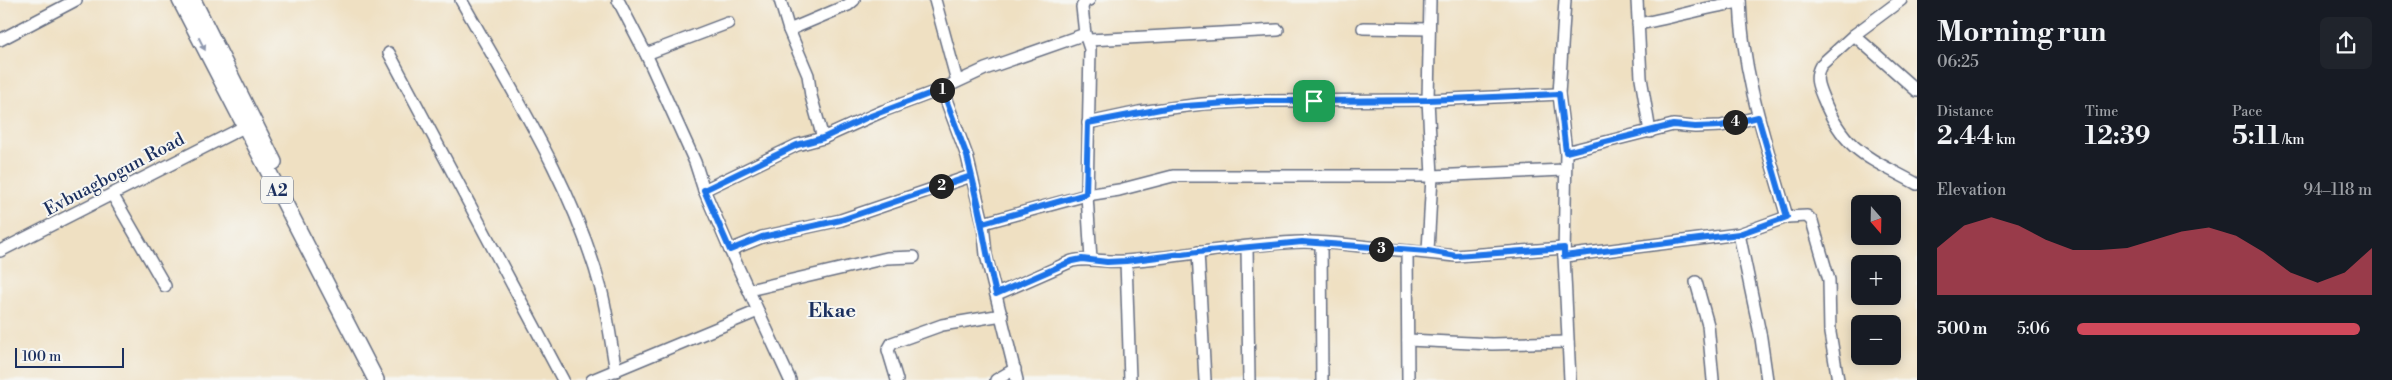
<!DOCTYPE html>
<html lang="en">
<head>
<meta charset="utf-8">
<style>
	:root { --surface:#171b24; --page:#20242c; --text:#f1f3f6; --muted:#9ea1a6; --accent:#d1495b }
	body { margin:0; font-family:"Libre Bodoni",serif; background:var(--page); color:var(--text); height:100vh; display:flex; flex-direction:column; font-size:19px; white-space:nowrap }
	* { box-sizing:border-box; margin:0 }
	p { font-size:16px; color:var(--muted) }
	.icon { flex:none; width:28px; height:28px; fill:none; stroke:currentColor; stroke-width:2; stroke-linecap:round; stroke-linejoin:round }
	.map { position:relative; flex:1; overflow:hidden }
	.side { display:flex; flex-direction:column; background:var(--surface); width:475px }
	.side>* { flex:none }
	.needle { width:32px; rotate:160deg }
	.controls { position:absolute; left:1851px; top:195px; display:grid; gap:10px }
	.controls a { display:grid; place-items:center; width:50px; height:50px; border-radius:8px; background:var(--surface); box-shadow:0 2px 12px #0003; font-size:25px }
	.scale { position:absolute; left:15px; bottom:12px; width:109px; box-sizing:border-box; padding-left:5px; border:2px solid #1b2f5e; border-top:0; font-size:14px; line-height:18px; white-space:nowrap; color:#1b2f5e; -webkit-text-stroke:4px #f6f6f2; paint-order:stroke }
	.pin { position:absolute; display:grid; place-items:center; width:42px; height:42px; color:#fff; margin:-21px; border-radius:10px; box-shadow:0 2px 8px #0006 }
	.km { position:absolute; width:25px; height:25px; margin:-12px; border-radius:50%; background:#222; color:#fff; font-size:14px; line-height:25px; text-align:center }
	.round { display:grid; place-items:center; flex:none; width:52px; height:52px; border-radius:8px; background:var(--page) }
	.headline { display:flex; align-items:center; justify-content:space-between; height:85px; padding:0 20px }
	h1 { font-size:28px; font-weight:700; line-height:38px }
	.figures { display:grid; grid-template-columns:repeat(3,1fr); gap:8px; height:85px; padding:5px 20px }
	.figures div { display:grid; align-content:center }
	.figures b { font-size:25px; font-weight:700 }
	.figures small { font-size:14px; font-weight:400 }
	.figures p { font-size:14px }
	.chart { height:140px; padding:10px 20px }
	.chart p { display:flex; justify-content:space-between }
	.chart svg { width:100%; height:90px; margin-top:5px; fill:var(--accent); opacity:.7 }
	ul { padding:0 20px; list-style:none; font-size:16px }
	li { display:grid; grid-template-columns:80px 60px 1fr; align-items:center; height:38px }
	li i { height:12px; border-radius:6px; background:var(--accent) }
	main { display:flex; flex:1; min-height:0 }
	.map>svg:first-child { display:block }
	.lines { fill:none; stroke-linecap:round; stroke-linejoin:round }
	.minor-casing { stroke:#656d81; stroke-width:14 }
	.highway-casing { stroke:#656d81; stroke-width:18 }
	.minor { stroke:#fff; stroke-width:11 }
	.highway { stroke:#fff; stroke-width:15 }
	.oneway { fill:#8d97ae }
	.route-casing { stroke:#fff; stroke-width:10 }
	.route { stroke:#1a73e8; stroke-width:6 }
	.labels { text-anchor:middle; stroke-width:4; stroke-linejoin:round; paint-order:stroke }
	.shield { fill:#f6f6f2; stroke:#5d6b8a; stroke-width:1 }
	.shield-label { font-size:16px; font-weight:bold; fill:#1b2f5e }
	.street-label { font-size:18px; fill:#1b2f5e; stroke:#f6f6f2 }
	.quarter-label { font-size:20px; font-weight:bold; fill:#1b2f5e; stroke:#f6f6f2 }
</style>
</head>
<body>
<main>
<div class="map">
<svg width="1917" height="380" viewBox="0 0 1917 380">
	<rect width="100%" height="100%" fill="#f6f6f2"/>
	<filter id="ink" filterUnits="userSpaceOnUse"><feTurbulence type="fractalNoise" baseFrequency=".02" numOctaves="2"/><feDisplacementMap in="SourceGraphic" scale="10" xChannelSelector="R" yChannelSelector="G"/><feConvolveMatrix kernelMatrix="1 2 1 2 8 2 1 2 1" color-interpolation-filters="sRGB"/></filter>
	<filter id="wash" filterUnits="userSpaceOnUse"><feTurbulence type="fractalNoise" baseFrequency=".0096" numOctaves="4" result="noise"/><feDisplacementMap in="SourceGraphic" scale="20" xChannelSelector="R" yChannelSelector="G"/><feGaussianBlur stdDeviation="1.12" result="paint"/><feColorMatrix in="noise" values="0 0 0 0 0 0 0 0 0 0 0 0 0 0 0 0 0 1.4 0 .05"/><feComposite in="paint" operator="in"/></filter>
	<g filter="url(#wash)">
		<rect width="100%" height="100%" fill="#efe0c2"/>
	</g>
	<g filter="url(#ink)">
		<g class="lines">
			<defs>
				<g id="minor">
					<path d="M461 0C513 93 573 185 601 289 608 316 611 344 616 371"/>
					<polyline points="618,0 646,54 695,162 704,190 730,250 790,380"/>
					<polyline points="780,0 789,30 808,75 811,96 823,138"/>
					<polyline points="935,0 957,81"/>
					<polyline points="1565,0 1559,94 1566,152 1564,256 1570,380"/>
					<polyline points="1637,0 1641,78 1650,132"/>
					<path d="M1740 0C1742 74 1767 146 1787 217"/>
					<path d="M1901 0 1854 35 1821 65C1814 77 1818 86 1823 98 1845 153 1870 158 1917 184"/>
					<path d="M1638 24C1672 18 1706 7 1740 2"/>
					<polyline points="1363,28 1429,29"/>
					<polyline points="789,30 848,5 854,0"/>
					<polyline points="1085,34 1090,49 1087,195 1091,260"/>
					<polyline points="1854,35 1917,91"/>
					<polyline points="0,40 76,0"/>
					<polyline points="1089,40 1278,30"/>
					<polyline points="389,53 563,380"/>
					<polyline points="646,54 728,23"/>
					<polyline points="942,89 967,156 983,223 986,255 1017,380"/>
					<polyline points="1088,123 1139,112 1202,104 1256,101 1428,100 1559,94"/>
					<polyline points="1566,152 1673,125 1695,127 1721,126 1758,117"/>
					<polyline points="704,190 797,145 823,138 883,111 942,89 985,69 1085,34 1082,7 1085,1 1089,0"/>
					<polyline points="112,194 165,286"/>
					<polyline points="983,223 1087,195 1119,190 1173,176 1432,176 1564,170"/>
					<polyline points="1739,234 1761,338 1767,380"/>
					<polyline points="1321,243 1322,380"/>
					<polyline points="1247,247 1249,380"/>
					<polyline points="730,250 762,237 841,220 971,176"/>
					<polyline points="0,251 244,127"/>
					<polyline points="1407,251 1456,256 1564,248"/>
					<polyline points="1428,251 1432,176 1428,100 1430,0"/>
					<polyline points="1198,252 1205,380"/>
					<polyline points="1564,256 1739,234 1787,217 1807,216 1812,221 1829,280 1830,333 1838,380"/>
					<polyline points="1126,261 1130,380"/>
					<polyline points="1696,282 1708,325 1713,380"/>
					<polyline points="749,290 887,258 914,257"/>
					<path d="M997 294 1072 261C1090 257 1107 263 1125 261 1185 257 1244 243 1304 242 1338 242 1373 248 1407 251L1408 380"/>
					<polyline points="1408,340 1492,344 1568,342"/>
					<polyline points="592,380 758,311"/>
					<polyline points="897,380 888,350 892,343 942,325 1002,315"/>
					<polyline points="996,380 1015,369"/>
				</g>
				<g id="highway">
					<polyline points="180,0 376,380"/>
					<polyline points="193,0 274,162"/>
				</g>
			</defs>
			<use href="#minor" class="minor-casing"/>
			<use href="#highway" class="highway-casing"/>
			<use href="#minor" class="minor"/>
			<use href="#highway" class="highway"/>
		</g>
		<defs><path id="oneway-solid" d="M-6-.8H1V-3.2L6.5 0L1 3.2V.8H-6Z" transform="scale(1.25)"/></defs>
		<use class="oneway" href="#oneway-solid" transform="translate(202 44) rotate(63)"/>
	</g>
	<g class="lines" filter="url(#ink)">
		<defs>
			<path id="route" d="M1314 101H1256L1171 107 1088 123 1086 194 983 223 967 156 942 89 868 117 823 138 797 145 704 190 730 250 762 237 841 220 971 176C981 215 986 255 996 294L1072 261 1082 259 1107 262 1126 261 1198 252 1302 242 1428 251 1456 256 1564 248V256L1739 234 1787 217 1758 117 1721 126 1695 127 1673 125 1566 152 1559 94 1428 100 1314 101"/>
		</defs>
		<use href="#route" class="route-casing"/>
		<use href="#route" class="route"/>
	</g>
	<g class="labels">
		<rect class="shield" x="261" y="176.5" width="32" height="27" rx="4"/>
		<g class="shield-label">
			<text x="277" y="196">A2</text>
		</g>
		<g class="street-label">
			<text transform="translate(114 174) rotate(-28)" y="6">Evbuagbogun Road</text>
		</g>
		<g class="quarter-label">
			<text x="832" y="317">Ekae</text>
		</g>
	</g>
</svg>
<div class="controls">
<a><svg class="needle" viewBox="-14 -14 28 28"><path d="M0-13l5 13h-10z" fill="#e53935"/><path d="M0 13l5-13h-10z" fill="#9ea1a6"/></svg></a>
<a>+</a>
<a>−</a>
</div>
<div class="scale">100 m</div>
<div class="pin" style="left:1314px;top:101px;background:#1e9e55"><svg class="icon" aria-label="arrive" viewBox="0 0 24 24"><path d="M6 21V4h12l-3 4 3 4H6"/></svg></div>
<b class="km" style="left:942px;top:90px">1</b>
<b class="km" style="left:941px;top:186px">2</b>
<b class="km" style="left:1381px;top:249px">3</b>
<b class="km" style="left:1735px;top:122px">4</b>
</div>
<section class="side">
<div class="headline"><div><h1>Morning run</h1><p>06:25</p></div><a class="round"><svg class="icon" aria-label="share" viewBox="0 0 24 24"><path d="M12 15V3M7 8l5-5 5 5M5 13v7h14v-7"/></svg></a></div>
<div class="figures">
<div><p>Distance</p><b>2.44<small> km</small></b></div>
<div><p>Time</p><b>12:39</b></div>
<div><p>Pace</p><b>5:11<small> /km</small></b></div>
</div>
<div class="chart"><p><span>Elevation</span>94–118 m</p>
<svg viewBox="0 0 160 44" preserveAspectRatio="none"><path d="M0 44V21L10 10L20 6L30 10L40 17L50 22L60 22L70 21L80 17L90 13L100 11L110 15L120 23L130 33L140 38L150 33L160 21V44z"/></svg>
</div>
<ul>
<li><b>500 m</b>5:06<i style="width:96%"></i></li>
</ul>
</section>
</main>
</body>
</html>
